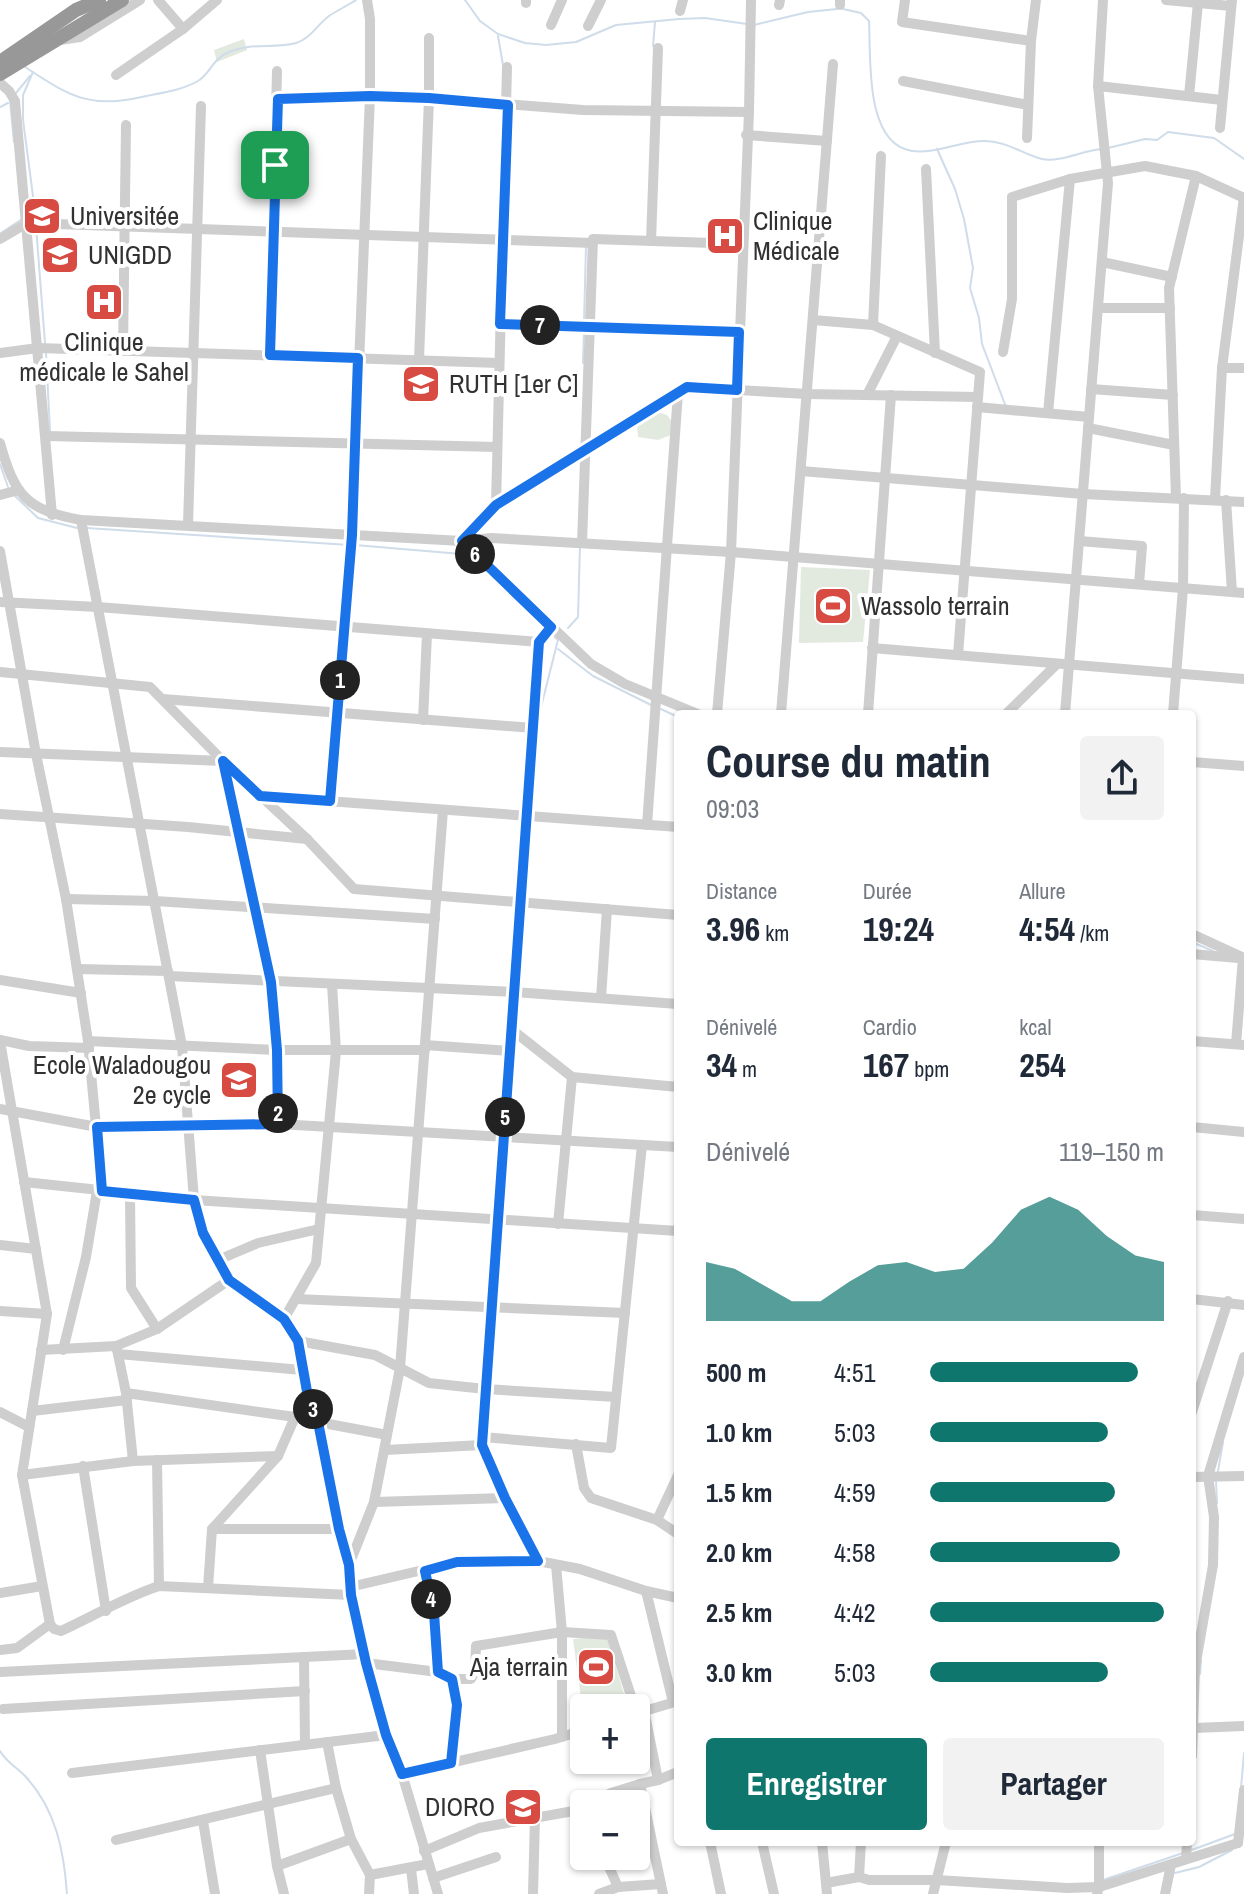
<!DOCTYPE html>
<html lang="fr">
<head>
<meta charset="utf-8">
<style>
	:root { --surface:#fff; --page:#f2f2f3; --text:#1f2937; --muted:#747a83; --accent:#0f766e }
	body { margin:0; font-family:"Archivo Narrow",sans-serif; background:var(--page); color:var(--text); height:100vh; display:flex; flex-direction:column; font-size:30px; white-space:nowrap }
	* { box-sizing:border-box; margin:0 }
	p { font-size:26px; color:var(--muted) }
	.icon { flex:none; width:44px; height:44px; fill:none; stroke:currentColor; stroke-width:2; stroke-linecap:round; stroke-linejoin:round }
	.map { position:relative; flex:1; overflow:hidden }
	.sheet { position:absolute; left:674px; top:710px; width:522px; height:1136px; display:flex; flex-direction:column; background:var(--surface); border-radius:8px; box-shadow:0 2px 6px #0004 }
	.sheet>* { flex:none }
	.buttons { position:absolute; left:570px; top:1694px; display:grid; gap:16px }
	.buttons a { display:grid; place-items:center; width:80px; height:80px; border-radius:8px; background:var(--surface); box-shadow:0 2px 6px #0004; font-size:40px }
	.pin { position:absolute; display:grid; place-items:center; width:68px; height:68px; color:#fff; margin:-34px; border-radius:16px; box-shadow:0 4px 12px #0006 }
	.km { position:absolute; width:40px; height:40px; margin:-20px; border-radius:50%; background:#222; color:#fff; font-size:22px; line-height:40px; text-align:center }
	.round { display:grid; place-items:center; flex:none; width:84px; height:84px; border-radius:8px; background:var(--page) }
	.head { display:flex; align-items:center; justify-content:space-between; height:136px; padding:0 32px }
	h1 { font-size:44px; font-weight:700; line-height:60px }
	.figures { display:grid; grid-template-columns:repeat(3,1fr); gap:12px; height:136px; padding:8px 32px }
	.figures div { display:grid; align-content:center }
	.figures b { font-size:34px; font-weight:700 }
	.figures small { font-size:22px; font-weight:400 }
	.figures p { font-size:22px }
	.chart { height:224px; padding:16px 32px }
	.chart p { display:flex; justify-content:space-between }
	.chart svg { width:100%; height:144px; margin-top:8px; fill:var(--accent); opacity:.7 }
	.button { display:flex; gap:16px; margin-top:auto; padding:16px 32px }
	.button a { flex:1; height:92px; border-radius:8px; background:var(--accent); color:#fff; font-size:32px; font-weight:700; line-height:92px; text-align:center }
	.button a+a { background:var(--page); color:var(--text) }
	ul { padding:0 32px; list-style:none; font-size:26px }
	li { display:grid; grid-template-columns:128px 96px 1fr; align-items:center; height:60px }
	li i { height:20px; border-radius:10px; background:var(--accent) }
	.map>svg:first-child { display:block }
	.green { fill:#e2e9de }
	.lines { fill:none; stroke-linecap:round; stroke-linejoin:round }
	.stream { stroke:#cfdcea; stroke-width:2 }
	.minor { stroke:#cecece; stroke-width:10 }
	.highway { stroke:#989898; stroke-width:14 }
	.route-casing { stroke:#fff; stroke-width:16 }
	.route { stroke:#1a73e8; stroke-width:10 }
	.labels { text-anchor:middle; stroke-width:8; stroke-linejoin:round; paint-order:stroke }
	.poi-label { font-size:26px; fill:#313131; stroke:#fff; text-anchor:start }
</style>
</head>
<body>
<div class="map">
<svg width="1244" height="1894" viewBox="0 0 1244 1894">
	<rect width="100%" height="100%" fill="#fff"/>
	<g class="green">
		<polygon points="244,39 247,50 217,62 214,50"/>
		<polygon points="655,411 667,415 673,423 671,435 658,440 638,437 637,425"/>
		<polygon points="801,567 870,570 863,642 799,643"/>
		<polygon points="607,1636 624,1694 594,1701 581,1698 573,1639"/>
	</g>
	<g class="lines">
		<g class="stream">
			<polyline points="465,0 480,21 498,34 525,43 546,45 576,42 616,25 679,19 705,18 747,24"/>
			<path d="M843 9 861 13 869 21C871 56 864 144 912 151 936 154 960 141 984 141 1007 141 1022 154 1042 159 1059 163 1084 150 1102 149"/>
			<polyline points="754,25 808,12 837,9"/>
			<polyline points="498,36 503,65"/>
			<polyline points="653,46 655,22"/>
			<path d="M25 67C75 100 92 109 151 95 167 92 184 89 198 81 210 74 213 58 229 52 251 42 274 49 296 43 310 39 318 24 329 16 338 10 347 6 356 0"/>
			<polyline points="33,72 23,95 23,120 36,219"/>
			<polyline points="16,93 30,76"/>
			<polyline points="10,101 14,142"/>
			<polyline points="0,107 8,103"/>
			<polyline points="1108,148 1145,139 1157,140 1168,132 1214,138 1244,159"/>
			<polyline points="937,149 955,189 964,219 973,268 970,288 979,318 982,344 1006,407"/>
			<polyline points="500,160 500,143"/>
			<polyline points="36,226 45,343"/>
			<polyline points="1,233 22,219"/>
			<polyline points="584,323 586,246"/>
			<polyline points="46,353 50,431"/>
			<polyline points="583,363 584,330"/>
			<polyline points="0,464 8,487"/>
			<polyline points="14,495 38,518 77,528"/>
			<polyline points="87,528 349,545"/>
			<polyline points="355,545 461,554 476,562 544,627"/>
			<polyline points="568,628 578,617 580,546"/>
			<polyline points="558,649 593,676 651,705"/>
			<polyline points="661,709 678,717"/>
			<polyline points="538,719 558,640 551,634"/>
			<polyline points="1192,942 1213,951"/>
			<polyline points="1218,1471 1223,1442"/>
			<polyline points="1216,1481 1217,1503"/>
			<polyline points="1200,1674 1201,1660"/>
			<path d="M0 1751C7 1763 18 1768 26 1777 56 1810 64 1851 67 1894"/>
			<polyline points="1192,1771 1193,1760"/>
			<polyline points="1241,1788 1244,1753"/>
			<polyline points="1189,1851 1235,1834"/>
			<polyline points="1175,1873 1199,1867 1232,1850"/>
			<polyline points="1103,1880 1183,1853"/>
		</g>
		<g class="minor">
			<polyline points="158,0 183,29 217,0"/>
			<polyline points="905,0 902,22 1031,41 1027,138"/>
			<polyline points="1166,0 1231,6"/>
			<polyline points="526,3 526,0"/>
			<polyline points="779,5 780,0"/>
			<polyline points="840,5 840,0"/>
			<polyline points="680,11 683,0"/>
			<polyline points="551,25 562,0"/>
			<polyline points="588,26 601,0"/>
			<polyline points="60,40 80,37 140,0"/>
			<polyline points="1031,41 1036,0"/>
			<polyline points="116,75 183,29"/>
			<polyline points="903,81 1028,105"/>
			<polyline points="0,83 9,91 15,101 52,515"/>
			<polyline points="1098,86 1222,100"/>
			<polyline points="1189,96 1198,3"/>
			<polyline points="278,99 370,96 429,98 583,110 749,112"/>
			<polyline points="1220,128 1232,0"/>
			<polyline points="746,135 827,141"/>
			<polyline points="926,169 935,353"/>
			<polyline points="0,239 27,223 593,243"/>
			<polyline points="651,241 658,48"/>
			<polyline points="1102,262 1172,277"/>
			<polyline points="1098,308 1170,308"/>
			<polyline points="813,320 873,325 980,372 958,655"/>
			<polyline points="500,324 739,332"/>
			<polyline points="873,325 881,156"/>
			<polyline points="123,351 126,125"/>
			<polyline points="1003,352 1012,299 1012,197 1070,179 1145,166 1196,176 1244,198"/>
			<polyline points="0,353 38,348 499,363"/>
			<polyline points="270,355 277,71"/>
			<polyline points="419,360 429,98 429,38"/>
			<polyline points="1222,368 1244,368"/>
			<polyline points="1091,389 1173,395"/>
			<polyline points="867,395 897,336"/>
			<polyline points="977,407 1089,417"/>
			<polyline points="1048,413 1070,179"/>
			<polyline points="1088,428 1174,445"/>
			<polyline points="46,436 497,447"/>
			<path d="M0 443C15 496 26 510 81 520L462 541 591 664 625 684 698 714"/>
			<polyline points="801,471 1083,494 1244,502"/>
			<polyline points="0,495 19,490"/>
			<polyline points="1176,498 1169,288 1196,176"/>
			<polyline points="1215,499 1222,368 1244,197"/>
			<polyline points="1226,500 1232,592"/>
			<polyline points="496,505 507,67"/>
			<polyline points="81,520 182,1046 194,1200 203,1233 229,1280 284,1319 298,1341 308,1397 318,1422 339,1529 349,1565 351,1595 366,1663 386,1735 402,1774 438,1894"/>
			<polyline points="188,525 201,106"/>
			<polyline points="462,541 491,538 731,552 1244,593"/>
			<polyline points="462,541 496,505 687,387 807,394 978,397"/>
			<polyline points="1079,541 1142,546 1139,584"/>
			<polyline points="582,543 593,239 742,244"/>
			<polyline points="0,551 36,754 66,899 88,1041 102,1191"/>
			<polyline points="0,602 98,607 539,642"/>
			<polyline points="872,648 1244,679"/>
			<polyline points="0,672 150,687 223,761 307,839 354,889 678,915"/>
			<polyline points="163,699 533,728"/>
			<polyline points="717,714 731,552 749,112 751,0"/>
			<polyline points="781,714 833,64"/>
			<polyline points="868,714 891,395"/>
			<polyline points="1006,714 1057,664"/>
			<polyline points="1065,714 1108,183 1098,86 1103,0"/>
			<polyline points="1173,714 1183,588 1184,498"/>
			<polyline points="423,720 427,634"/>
			<polyline points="0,752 223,761 271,982 277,1050 278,1124"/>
			<polyline points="1192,762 1244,766"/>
			<polyline points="260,796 678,827"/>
			<polyline points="330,801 352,535 370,96 370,19 367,0"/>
			<polyline points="0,814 188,827 307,839"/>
			<polyline points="647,825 678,393"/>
			<polyline points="66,899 155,901 435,919"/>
			<polyline points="1192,934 1244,958"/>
			<polyline points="1192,954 1238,958"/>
			<polyline points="77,969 168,971"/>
			<polyline points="169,976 514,992 678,1004"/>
			<polyline points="0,980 81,993"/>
			<polyline points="601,998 607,909"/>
			<polyline points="511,1029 572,1077 678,1087"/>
			<polyline points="0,1040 29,1046 89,1048"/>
			<path d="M0 1041 47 1314 22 1475 50 1624 54 1629 61 1631C94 1616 125 1597 159 1586L351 1595"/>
			<polyline points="88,1041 277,1050 425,1050"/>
			<polyline points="1192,1041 1244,1045"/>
			<polyline points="1236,1044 1243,958"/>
			<polyline points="425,1045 510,1051"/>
			<polyline points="0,1109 97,1127 278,1124 678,1147"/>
			<polyline points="1192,1127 1244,1132"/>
			<polyline points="24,1182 194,1200 678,1231"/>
			<polyline points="130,1195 131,1288 157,1329"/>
			<polyline points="1192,1215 1244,1219"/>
			<polyline points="558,1224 572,1077"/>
			<polyline points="0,1245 36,1249"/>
			<polyline points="218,1260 258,1243 319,1229"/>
			<polyline points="296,1299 625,1313"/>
			<polyline points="1192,1299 1244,1305"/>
			<polyline points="0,1311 47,1314"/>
			<polyline points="284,1319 316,1263 336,1051 332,984"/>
			<polyline points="298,1341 375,1355 429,1383 485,1389 616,1397"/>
			<polyline points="116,1346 157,1329 229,1280"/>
			<polyline points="41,1350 116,1346 118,1354 302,1370"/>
			<polyline points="63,1350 86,1257 97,1191"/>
			<polyline points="118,1354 126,1393 133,1461"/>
			<polyline points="126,1393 295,1417"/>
			<polyline points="32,1411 127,1400"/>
			<polyline points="0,1412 29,1427"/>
			<polyline points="1192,1412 1228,1301"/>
			<polyline points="318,1422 387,1435"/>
			<polyline points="483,1437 611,1448 642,1145"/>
			<polyline points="576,1444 584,1488 591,1498 657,1520 678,1534"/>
			<polyline points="482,1445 505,1498 538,1561"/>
			<polyline points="385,1450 482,1445 539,642 551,627"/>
			<polyline points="157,1460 159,1586"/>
			<polyline points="83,1466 106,1611"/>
			<polyline points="22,1475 133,1461 278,1456"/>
			<polyline points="1192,1477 1244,1476"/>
			<polyline points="374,1502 505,1498"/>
			<polyline points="657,1520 678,1475"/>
			<polyline points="212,1529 339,1529"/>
			<polyline points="349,1565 374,1502 400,1368 443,810"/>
			<polyline points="556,1565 562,1632 562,1737"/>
			<polyline points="425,1571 434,1613 438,1672"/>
			<polyline points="350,1587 457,1562 538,1561 580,1569 646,1591 678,1598"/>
			<polyline points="208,1588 212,1529 278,1456 295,1417 308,1397"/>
			<polyline points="646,1591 673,1702"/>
			<polyline points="0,1593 42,1586"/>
			<polyline points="0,1650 17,1648 50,1624"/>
			<polyline points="304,1657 305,1745"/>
			<polyline points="366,1663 438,1672 452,1679 471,1679 475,1671 476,1646 562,1632 611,1635 635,1708"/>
			<polyline points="1192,1667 1195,1668 1213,1565 1214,1517 1208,1476 1244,1357"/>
			<polyline points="0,1672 365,1654"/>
			<polyline points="3,1709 305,1691"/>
			<polyline points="644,1710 658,1780"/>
			<polyline points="638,1713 678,1701"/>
			<polyline points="1194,1728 1244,1726"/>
			<polyline points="327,1742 336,1788 351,1839 370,1875 369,1894"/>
			<polyline points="260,1750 277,1866 284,1894"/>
			<polyline points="1192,1756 1195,1668"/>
			<polyline points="451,1763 457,1705 452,1679"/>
			<polyline points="72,1773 386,1735"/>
			<polyline points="402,1774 555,1739 584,1730"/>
			<polyline points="591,1804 611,1793 640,1784"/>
			<polyline points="203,1821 215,1894"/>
			<polyline points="116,1840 336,1788"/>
			<polyline points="710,1842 721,1894"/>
			<polyline points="762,1842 774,1894"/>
			<polyline points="822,1842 827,1894"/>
			<polyline points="1238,1843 1244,1790"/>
			<polyline points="424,1851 479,1828 579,1810 584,1818"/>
			<polyline points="604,1856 618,1887"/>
			<polyline points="1186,1859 1187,1842"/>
			<polyline points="277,1866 351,1839"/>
			<polyline points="411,1869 414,1894"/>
			<polyline points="370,1875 428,1864"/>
			<polyline points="859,1877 861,1842"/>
			<polyline points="433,1878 496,1857"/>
			<polyline points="826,1883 859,1877 869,1880 937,1880 1067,1888 1099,1887 1099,1842"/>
			<polyline points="533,1894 535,1817"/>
			<polyline points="599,1894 618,1887 661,1884"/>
			<polyline points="663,1894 640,1784 658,1780 678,1772"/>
			<polyline points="933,1894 946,1842"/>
			<polyline points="1097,1894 1099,1887 1238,1843"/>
			<polyline points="1165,1894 1171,1865"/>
		</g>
		<g class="highway">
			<polyline points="0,62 76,10 99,0"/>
			<polyline points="0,74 122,0"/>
		</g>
	</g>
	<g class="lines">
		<defs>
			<polygon id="route" points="370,96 429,98 508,105 500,324 739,332 737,390 687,387 496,505 462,541 551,627 539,642 482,1445 505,1498 538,1561 457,1562 425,1571 434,1613 438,1672 452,1679 457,1705 451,1763 402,1774 386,1735 366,1663 351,1595 349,1565 339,1529 318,1422 308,1397 298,1341 284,1319 229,1280 203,1233 194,1200 102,1191 97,1127 278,1124 277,1050 271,982 223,761 260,796 330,801 352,535 358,358 270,355 278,99"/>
		</defs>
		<use href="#route" class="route-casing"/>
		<use href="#route" class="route"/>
	</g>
	<defs>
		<symbol id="school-square" viewBox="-11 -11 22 22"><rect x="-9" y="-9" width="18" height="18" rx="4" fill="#d84b43" stroke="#fff"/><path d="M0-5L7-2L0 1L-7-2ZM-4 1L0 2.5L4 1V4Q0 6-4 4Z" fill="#fff"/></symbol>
		<symbol id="hospital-square" viewBox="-11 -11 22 22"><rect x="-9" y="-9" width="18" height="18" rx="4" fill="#d84b43" stroke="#fff"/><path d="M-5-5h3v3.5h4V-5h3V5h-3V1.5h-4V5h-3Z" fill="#fff"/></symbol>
		<symbol id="university-square" viewBox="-11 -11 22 22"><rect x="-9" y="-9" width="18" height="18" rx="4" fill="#d84b43" stroke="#fff"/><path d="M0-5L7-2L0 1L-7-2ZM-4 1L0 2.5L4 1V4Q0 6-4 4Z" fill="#fff"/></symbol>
		<symbol id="stadium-square" viewBox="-11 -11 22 22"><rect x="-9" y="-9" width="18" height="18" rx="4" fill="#d84b43" stroke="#fff"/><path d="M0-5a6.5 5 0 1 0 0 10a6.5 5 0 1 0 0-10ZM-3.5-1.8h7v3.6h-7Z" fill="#fff"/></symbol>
	</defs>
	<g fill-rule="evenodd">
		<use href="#school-square" x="20" y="194" width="44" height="44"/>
		<use href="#hospital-square" x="703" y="214" width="44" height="44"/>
		<use href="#university-square" x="38" y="233" width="44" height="44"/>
		<use href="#hospital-square" x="82" y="280" width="44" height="44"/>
		<use href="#school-square" x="399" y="362" width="44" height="44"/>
		<use href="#stadium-square" x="811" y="584" width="44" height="44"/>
		<use href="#school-square" x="217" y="1058" width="44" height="44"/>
		<use href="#stadium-square" x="574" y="1645" width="44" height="44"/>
		<use href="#school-square" x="501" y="1785" width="44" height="44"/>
	</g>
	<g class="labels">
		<g class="poi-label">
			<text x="70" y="225">Universitée</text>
			<text x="753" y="230">Clinique<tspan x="753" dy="30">Médicale</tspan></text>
			<text x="88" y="264">UNIGDD</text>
			<text x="104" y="351" text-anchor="middle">Clinique<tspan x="104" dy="30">médicale le Sahel</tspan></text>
			<text x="449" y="393">RUTH [1er C]</text>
			<text x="861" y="615">Wassolo terrain</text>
			<text x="211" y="1074" text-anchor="end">Ecole Waladougou<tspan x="211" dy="30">2e cycle</tspan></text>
			<text x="568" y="1676" text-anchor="end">Aja terrain</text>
			<text x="495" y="1816" text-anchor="end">DIORO</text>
		</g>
	</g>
</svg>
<div class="buttons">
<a>+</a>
<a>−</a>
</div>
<div class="pin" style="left:275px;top:165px;background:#1e9e55"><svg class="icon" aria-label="arrive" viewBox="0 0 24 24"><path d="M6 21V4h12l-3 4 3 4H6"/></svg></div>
<b class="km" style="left:340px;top:680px">1</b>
<b class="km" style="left:278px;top:1113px">2</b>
<b class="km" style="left:313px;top:1409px">3</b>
<b class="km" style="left:431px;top:1599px">4</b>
<b class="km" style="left:505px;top:1117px">5</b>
<b class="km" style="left:475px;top:554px">6</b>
<b class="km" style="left:540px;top:325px">7</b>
<section class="sheet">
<div class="head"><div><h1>Course du matin</h1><p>09:03</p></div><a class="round"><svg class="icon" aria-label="share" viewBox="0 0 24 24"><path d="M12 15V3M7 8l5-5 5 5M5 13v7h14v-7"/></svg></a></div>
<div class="figures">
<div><p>Distance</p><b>3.96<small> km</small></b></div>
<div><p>Durée</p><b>19:24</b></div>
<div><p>Allure</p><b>4:54<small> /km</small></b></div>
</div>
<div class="figures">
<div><p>Dénivelé</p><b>34<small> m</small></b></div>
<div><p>Cardio</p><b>167<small> bpm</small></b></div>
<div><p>kcal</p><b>254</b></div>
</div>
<div class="chart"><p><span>Dénivelé</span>119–150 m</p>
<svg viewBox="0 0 160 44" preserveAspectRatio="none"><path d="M0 44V26L10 28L20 33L30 38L40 38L50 32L60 27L70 26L80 29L90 28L100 20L110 10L120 6L130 10L140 18L150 24L160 26V44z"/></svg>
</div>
<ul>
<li><b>500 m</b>4:51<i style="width:89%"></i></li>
<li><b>1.0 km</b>5:03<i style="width:76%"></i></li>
<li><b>1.5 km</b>4:59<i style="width:79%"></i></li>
<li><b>2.0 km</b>4:58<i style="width:81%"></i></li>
<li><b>2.5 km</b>4:42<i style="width:100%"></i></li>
<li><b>3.0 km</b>5:03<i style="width:76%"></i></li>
</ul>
<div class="button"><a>Enregistrer</a><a>Partager</a></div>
</section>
</div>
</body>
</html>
